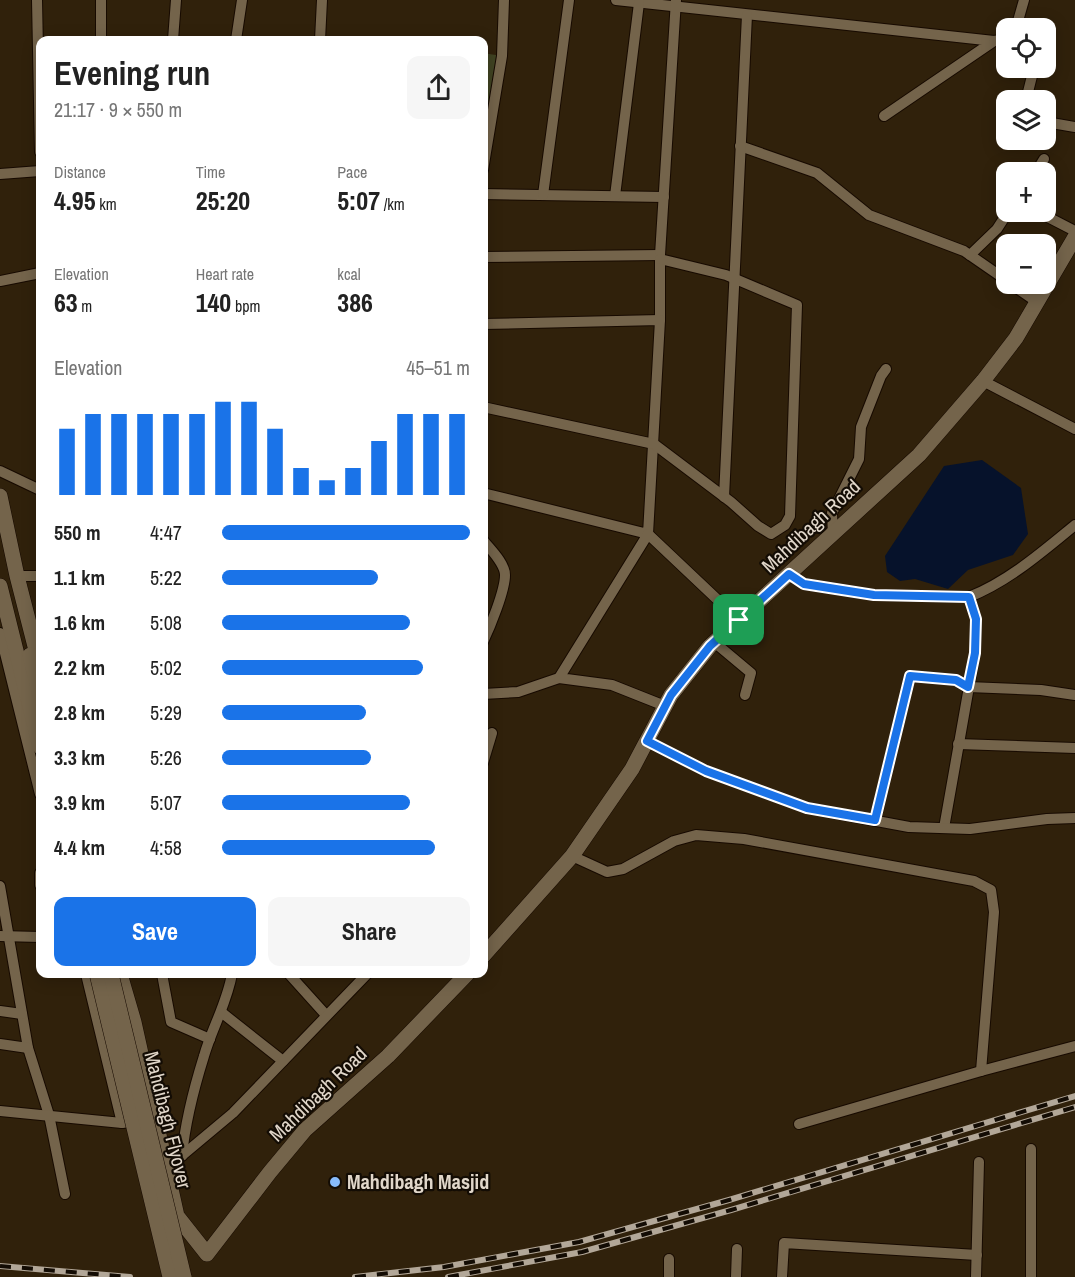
<!DOCTYPE html>
<html lang="en">
<head>
<meta charset="utf-8">
<style>
	:root { --surface:#fff; --page:#f6f6f6; --text:#222; --muted:#767676; --accent:#1a73e8 }
	body { margin:0; font-family:"Archivo Narrow",sans-serif; background:var(--page); color:var(--text); height:100vh; display:flex; flex-direction:column; font-size:22px; white-space:nowrap }
	* { box-sizing:border-box; margin:0 }
	p { font-size:20px; color:var(--muted) }
	.icon { flex:none; width:33px; height:33px; fill:none; stroke:currentColor; stroke-width:2; stroke-linecap:round; stroke-linejoin:round }
	.map { position:relative; flex:1; overflow:hidden }
	.side { position:absolute; left:36px; top:36px; width:452px; height:942px; display:flex; flex-direction:column; background:var(--surface); border-radius:12px; box-shadow:0 3px 15px #0003 }
	.side>* { flex:none }
	.buttons { position:absolute; left:996px; top:18px; display:grid; gap:12px }
	.buttons a { display:grid; place-items:center; width:60px; height:60px; border-radius:12px; background:var(--surface); box-shadow:0 3px 15px #0003; font-size:30px }
	.pin { position:absolute; display:grid; place-items:center; width:51px; height:51px; color:#fff; margin:-26px; border-radius:12px; box-shadow:0 3px 9px #0006 }
	.round { display:grid; place-items:center; flex:none; width:63px; height:63px; border-radius:12px; background:var(--page) }
	.head { display:flex; align-items:center; justify-content:space-between; height:102px; padding:0 18px }
	h1 { font-size:33px; font-weight:800; line-height:45px }
	.figures { display:grid; grid-template-columns:repeat(3,1fr); gap:9px; height:102px; padding:6px 18px }
	.figures div { display:grid; align-content:center }
	.figures b { font-size:26px; font-weight:800 }
	.figures small { font-size:16px; font-weight:400 }
	.figures p { font-size:16px }
	.chart { height:168px; padding:12px 18px }
	.chart p { display:flex; justify-content:space-between }
	.chart svg { width:100%; height:108px; margin-top:6px; stroke:var(--accent); stroke-width:6 }
	.button { display:flex; gap:12px; margin-top:auto; padding:12px 18px }
	.button a { flex:1; height:69px; border-radius:12px; background:var(--accent); color:#fff; font-size:24px; font-weight:800; line-height:69px; text-align:center }
	.button a+a { background:var(--page); color:var(--text) }
	ul { padding:0 18px; list-style:none; font-size:20px }
	li { display:grid; grid-template-columns:96px 72px 1fr; align-items:center; height:45px }
	li i { height:15px; border-radius:8px; background:var(--accent) }
	.map>svg:first-child { display:block }
	.green { fill:#404322 }
	.water { fill:#06122b }
	.lines { fill:none; stroke-linecap:round; stroke-linejoin:round }
	.street-casing { stroke:#170a00; stroke-width:12 }
	.secondary-casing { stroke:#170a00; stroke-width:16 }
	.street { stroke:#74644b; stroke-width:10 }
	.secondary { stroke:#74644b; stroke-width:15 }
	.rail-casing { stroke:#b2a798; stroke-width:6 }
	.rail { stroke:#130c04; stroke-width:4; stroke-dasharray:11; stroke-linecap:butt }
	.secondary-bridge-casing { stroke:#170a00; stroke-width:16; stroke-linecap:butt }
	.secondary-bridge { stroke:#74644b; stroke-width:15 }
	.route-casing { stroke:#fff; stroke-width:12 }
	.route { stroke:#1a73e8; stroke-width:8 }
	.poi-dot { fill:#87bbfb; stroke:#130c04; stroke-width:2 }
	.labels { text-anchor:middle; stroke-width:4.5; stroke-linejoin:round; paint-order:stroke }
	.street-label { font-size:20px; fill:#e1d7ca; stroke:#130c04 }
	.poi-label { font-size:20px; font-weight:bold; fill:#e1d7ca; stroke:#130c04; text-anchor:start }
</style>
</head>
<body>
<div class="map">
<svg width="1075" height="1277" viewBox="0 0 1075 1277">
	<rect width="100%" height="100%" fill="#30210b"/>
	<polygon class="green" points="483,53 502,56 483,170"/>
	<polygon class="water" points="982,460 1021,488 1028,534 1013,555 968,570 948,589 915,579 900,581 887,572 885,556 944,466"/>
	<g class="lines">
		<defs>
			<g id="street">
				<polyline points="37,0 40,152"/>
				<polyline points="101,0 101,40"/>
				<polyline points="616,0 994,41 884,116"/>
				<polyline points="1016,28 1024,0"/>
				<polyline points="173,40 176,0"/>
				<polyline points="236,40 242,0"/>
				<polyline points="320,40 322,0"/>
				<polyline points="994,41 1006,39"/>
				<polyline points="1026,100 1034,68"/>
				<polyline points="1046,122 1075,127"/>
				<polyline points="740,146 817,173 869,215 964,251 1006,280"/>
				<polyline points="483,170 502,56 504,0"/>
				<polyline points="1036,172 1044,159"/>
				<polyline points="0,174 40,171"/>
				<polyline points="483,194 664,197"/>
				<polyline points="543,195 569,0"/>
				<polyline points="615,196 639,3"/>
				<polyline points="1038,212 1075,231"/>
				<polyline points="970,255 997,229 1008,212"/>
				<polyline points="483,257 660,255"/>
				<polyline points="0,281 40,273"/>
				<polyline points="1011,284 1037,302"/>
				<polyline points="660,320 660,255 676,0"/>
				<polyline points="483,324 660,320 648,534 483,493"/>
				<polyline points="983,381 1075,429"/>
				<polyline points="483,407 654,444 731,502 758,526 771,534 785,525 790,516 797,305 726,275 660,259"/>
				<polyline points="0,471 40,490"/>
				<polyline points="724,497 747,15"/>
				<polyline points="833,535 832,513 859,459 861,427 881,376 886,369"/>
				<path d="M483 540C490 549 505 563 505 575 505 591 490 627 483 642"/>
				<polyline points="789,574 804,584 874,595 969,597 976,619 975,653 944,828"/>
				<polyline points="17,576 40,576"/>
				<path d="M969 597C1009 581 1042 552 1075 525"/>
				<polyline points="0,633 40,794"/>
				<polyline points="714,642 751,673 745,695"/>
				<polyline points="483,694 518,692 559,678"/>
				<polyline points="665,706 612,685 559,678 648,534 739,620"/>
				<polyline points="647,741 706,771 807,808 909,827 970,829 1047,819 1075,818"/>
				<polyline points="958,744 1075,748"/>
				<polyline points="483,763 492,733"/>
				<polyline points="875,821 910,676 956,680 968,687 1041,690 1075,695"/>
				<polyline points="572,856 607,872 623,869 674,841 696,835 744,839 974,881 991,890 994,912 981,1071 1075,1046"/>
				<polyline points="40,873 40,885"/>
				<polyline points="0,886 28,1048 49,1115 65,1194"/>
				<polyline points="0,936 40,937"/>
				<polyline points="86,974 122,1123"/>
				<polyline points="162,974 171,1022 210,1039"/>
				<polyline points="289,974 326,1015"/>
				<polyline points="0,1011 22,1014"/>
				<polyline points="221,1012 283,1061"/>
				<polyline points="0,1044 28,1048"/>
				<polyline points="0,1111 122,1123 137,1121"/>
				<polyline points="799,1124 981,1071"/>
				<path d="M182 1156C185 1123 194 1088 204 1056 212 1028 227 1003 232 974"/>
				<polyline points="166,1169 233,1113 367,974"/>
				<polyline points="669,1259 669,1277"/>
				<polyline points="736,1277 737,1249"/>
				<polyline points="782,1277 784,1243 977,1255"/>
				<polyline points="976,1277 979,1162"/>
				<polyline points="1031,1277 1031,1149"/>
			</g>
			<g id="secondary">
				<polyline points="0,496 17,576 40,666"/>
				<polyline points="0,586 40,747"/>
				<polyline points="30,655 40,696"/>
				<polyline points="483,956 572,856 632,769 671,695 710,646 919,455 983,381 1016,338 1075,237"/>
				<polyline points="120,974 134,1022 177,1216 207,1254 270,1172 305,1130 388,1056 467,974"/>
			</g>
		</defs>
		<use href="#street" class="street-casing"/>
		<use href="#secondary" class="secondary-casing"/>
		<use href="#street" class="street"/>
		<use href="#secondary" class="secondary"/>
		<defs>
			<g id="rail">
				<polyline points="0,1266 130,1277"/>
				<polyline points="355,1277 444,1267 579,1242 729,1200 1075,1096"/>
				<polyline points="448,1277 582,1252 731,1210 1075,1107"/>
			</g>
		</defs>
		<use href="#rail" class="rail-casing"/>
		<use href="#rail" class="rail"/>
		<defs>
			<g id="secondary-bridge">
				<polyline points="97,974 170,1277"/>
				<polyline points="111,974 184,1277"/>
			</g>
		</defs>
		<use href="#secondary-bridge" class="secondary-bridge-casing"/>
		<use href="#secondary-bridge" class="secondary-bridge"/>
	</g>
	<g class="lines">
		<defs>
			<polygon id="route" points="789,574 804,584 874,595 969,597 976,619 975,653 968,687 956,680 910,676 875,820 807,808 706,771 647,741 671,695 710,646"/>
		</defs>
		<use href="#route" class="route-casing"/>
		<use href="#route" class="route"/>
	</g>
	<circle class="poi-dot" cx="335" cy="1182" r="6"/>
	<g class="labels">
		<g class="street-label">
			<text transform="translate(811 526) rotate(-43)" y="7">Mahdibagh Road</text>
			<text transform="translate(318 1094) rotate(-44)" y="7">Mahdibagh Road</text>
			<text transform="translate(168 1120) rotate(76)" y="7">Mahdibagh Flyover</text>
		</g>
		<g class="poi-label">
			<text x="347" y="1189">Mahdibagh Masjid</text>
		</g>
	</g>
</svg>
<div class="buttons">
<a><svg class="icon" aria-label="locate" viewBox="0 0 24 24"><circle cx="12" cy="12" r="6"/><path d="M12 2v4M12 18v4M2 12h4M18 12h4"/></svg></a>
<a><svg class="icon" aria-label="layers" viewBox="0 0 24 24"><path d="M12 4l9 5-9 5-9-5zM3 14l9 5 9-5"/></svg></a>
<a>+</a>
<a>−</a>
</div>
<div class="pin" style="left:739px;top:620px;background:#1e9e55"><svg class="icon" aria-label="arrive" viewBox="0 0 24 24"><path d="M6 21V4h12l-3 4 3 4H6"/></svg></div>
<section class="side">
<div class="head"><div><h1>Evening run</h1><p>21:17 · 9 × 550 m</p></div><a class="round"><svg class="icon" aria-label="share" viewBox="0 0 24 24"><path d="M12 15V3M7 8l5-5 5 5M5 13v7h14v-7"/></svg></a></div>
<div class="figures">
<div><p>Distance</p><b>4.95<small> km</small></b></div>
<div><p>Time</p><b>25:20</b></div>
<div><p>Pace</p><b>5:07<small> /km</small></b></div>
</div>
<div class="figures">
<div><p>Elevation</p><b>63<small> m</small></b></div>
<div><p>Heart rate</p><b>140<small> bpm</small></b></div>
<div><p>kcal</p><b>386</b></div>
</div>
<div class="chart"><p><span>Elevation</span>45–51 m</p>
<svg viewBox="0 0 160 44" preserveAspectRatio="none"><path d="M5 44V17M15 44V11M25 44V11M35 44V11M45 44V11M55 44V11M65 44V6M75 44V6M85 44V17M95 44V33M105 44V38M115 44V33M125 44V22M135 44V11M145 44V11M155 44V11"/></svg>
</div>
<ul>
<li><b>550 m</b>4:47<i style="width:100%"></i></li>
<li><b>1.1 km</b>5:22<i style="width:63%"></i></li>
<li><b>1.6 km</b>5:08<i style="width:76%"></i></li>
<li><b>2.2 km</b>5:02<i style="width:81%"></i></li>
<li><b>2.8 km</b>5:29<i style="width:58%"></i></li>
<li><b>3.3 km</b>5:26<i style="width:60%"></i></li>
<li><b>3.9 km</b>5:07<i style="width:76%"></i></li>
<li><b>4.4 km</b>4:58<i style="width:86%"></i></li>
</ul>
<div class="button"><a>Save</a><a>Share</a></div>
</section>
</div>
</body>
</html>
